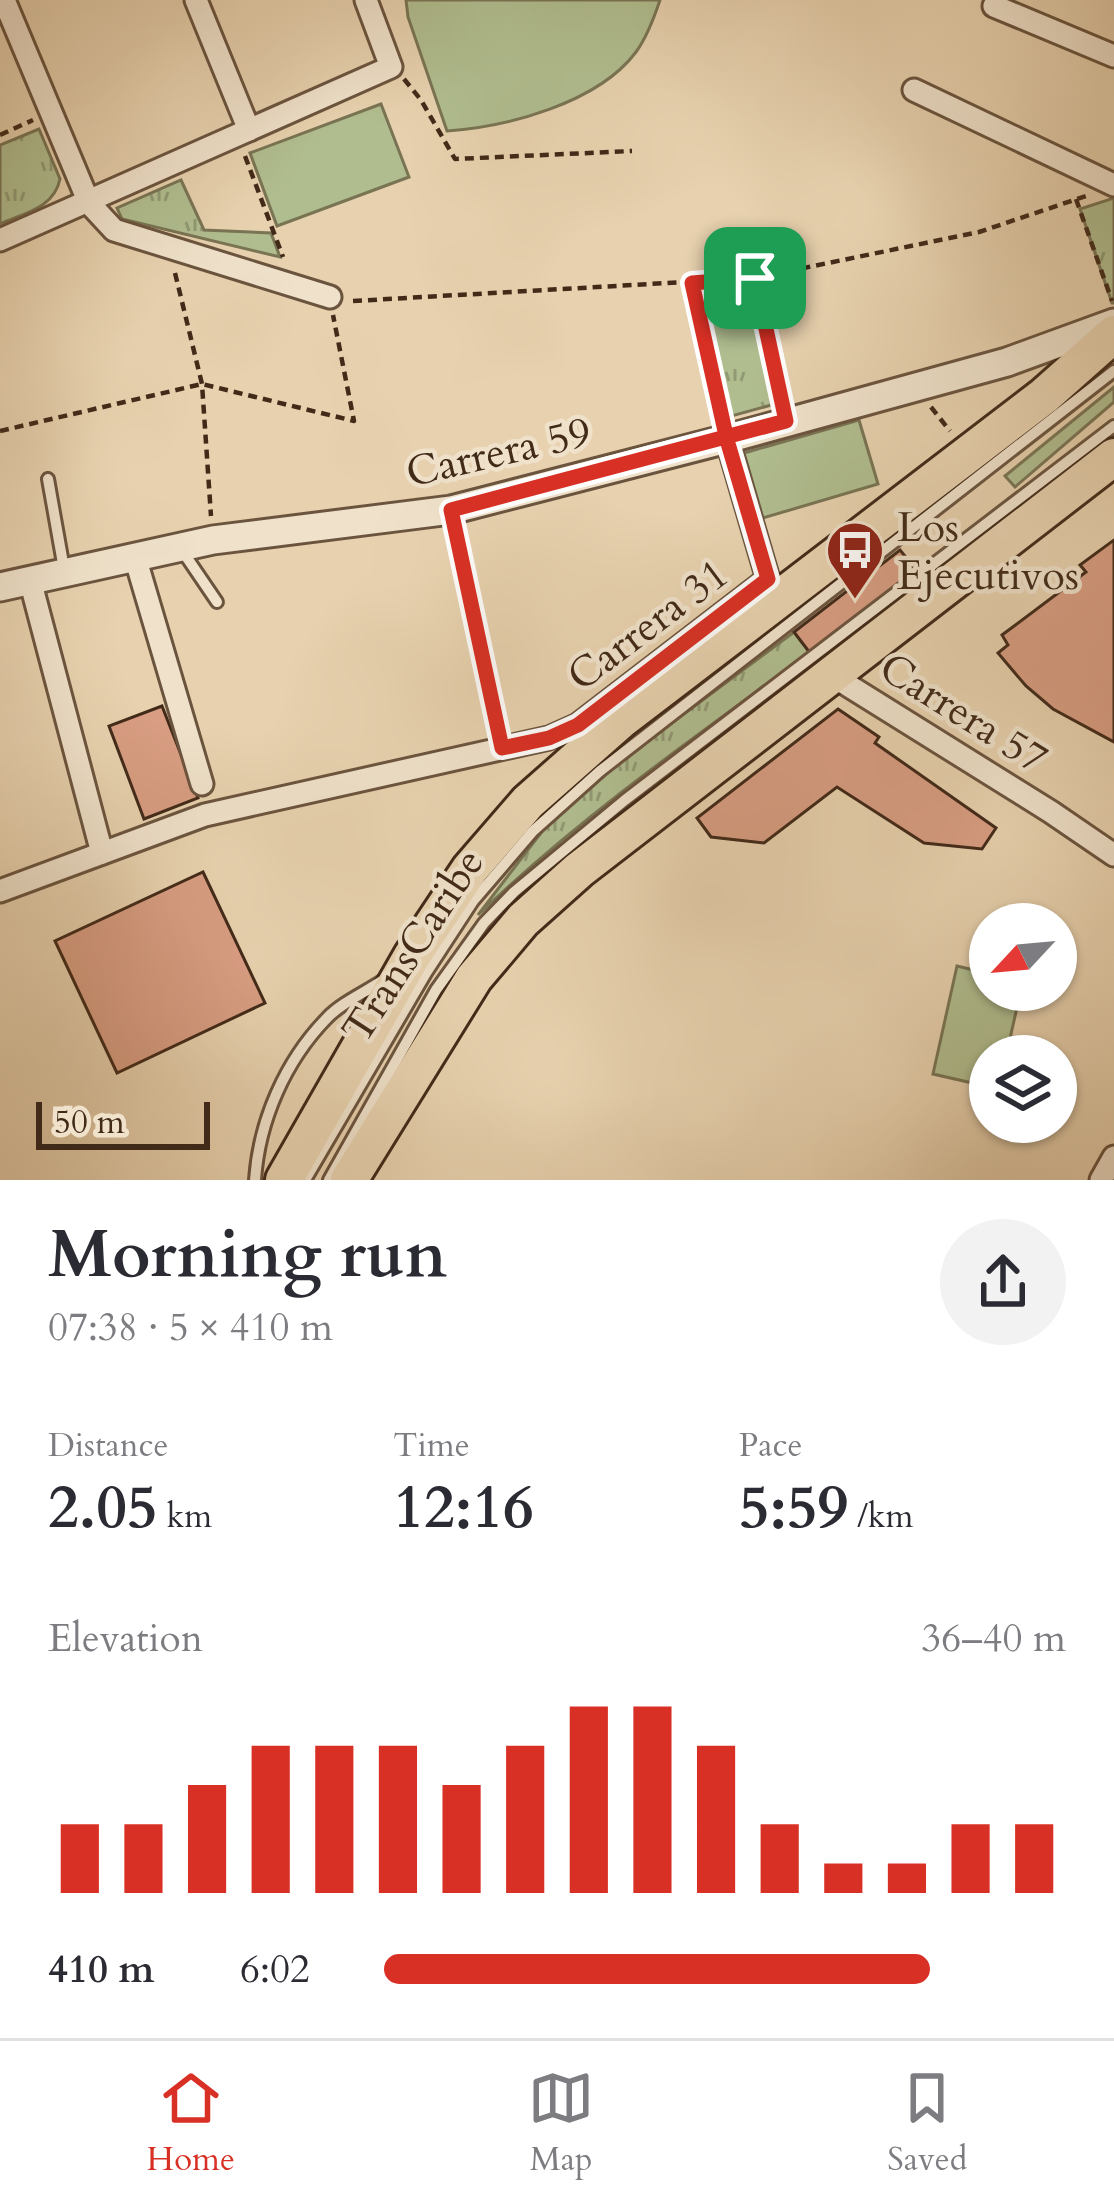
<!DOCTYPE html>
<html lang="en">
<head>
<meta charset="utf-8">
<style>
	:root { --surface:#fff; --page:#f2f2f3; --text:#2b2b33; --muted:#7c7c81; --line:#e1e1e2; --accent:#d93025 }
	body { margin:0; font-family:Cardo,serif; background:var(--page); color:var(--text); height:100vh; display:flex; flex-direction:column; font-size:45px; white-space:nowrap }
	* { box-sizing:border-box; margin:0 }
	p { font-size:39px; color:var(--muted) }
	.icon { flex:none; width:66px; height:66px; fill:none; stroke:currentColor; stroke-width:2; stroke-linecap:round; stroke-linejoin:round }
	.map { position:relative; height:1180px; overflow:hidden }
	.panel { display:flex; flex-direction:column; background:var(--surface); flex:1 }
	.panel>* { flex:none }
	.needle { width:78px; rotate:244deg }
	.tools { position:absolute; left:969px; top:903px; display:grid; gap:24px }
	.tools a { display:grid; place-items:center; width:108px; height:108px; border-radius:50%; background:var(--surface); box-shadow:0 3px 9px #0004; font-size:60px }
	.scale { position:absolute; left:36px; bottom:30px; width:174px; box-sizing:border-box; padding-left:12px; border:6px solid #422a19; border-top:0; font-size:33px; line-height:42px; white-space:nowrap; color:#422a19; -webkit-text-stroke:9px #efe1ca; paint-order:stroke }
	.pin { position:absolute; display:grid; place-items:center; width:102px; height:102px; color:#fff; margin:-51px; border-radius:24px; box-shadow:0 6px 18px #0006 }
	.round { display:grid; place-items:center; flex:none; width:126px; height:126px; border-radius:63px; background:var(--page) }
	.summary { display:flex; align-items:center; justify-content:space-between; height:204px; padding:0 48px }
	h1 { font-size:66px; font-weight:700; line-height:90px }
	.figures { display:grid; grid-template-columns:repeat(3,1fr); gap:18px; height:204px; padding:12px 48px }
	.figures div { display:grid; align-content:center }
	.figures b { font-size:60px; font-weight:700 }
	.figures small { font-size:33px; font-weight:400 }
	.figures p { font-size:33px }
	.chart { height:336px; padding:24px 48px }
	.chart p { display:flex; justify-content:space-between }
	.chart svg { width:100%; height:216px; margin-top:12px; stroke:var(--accent); stroke-width:6 }
	ul { padding:0 48px; list-style:none; font-size:39px }
	li { display:grid; grid-template-columns:192px 144px 1fr; align-items:center; height:90px }
	li i { height:30px; border-radius:15px; background:var(--accent) }
	.dock { display:flex; justify-content:space-around; align-items:center; height:168px; border-top:3px solid var(--line); background:var(--surface); font-size:33px; color:var(--muted) }
	.dock a { display:grid; justify-items:center; gap:6px }
	.dock .selected { color:var(--accent) }
	.map>svg:first-child { display:block }
	.grass { fill:url(#grass-tufts); stroke:#797454; stroke-width:3 }
	.pitch { fill:#b0bd8f; stroke:#797454; stroke-width:3 }
	.building { fill:#d89d82; stroke:#422a19; stroke-width:3 }
	.lines { fill:none; stroke-linecap:round; stroke-linejoin:round }
	.service-casing { stroke:#6b543e; stroke-width:16 }
	.minor-casing { stroke:#6b543e; stroke-width:27 }
	.tertiary-casing { stroke:#6b543e; stroke-width:33 }
	.trunk-casing { stroke:#422a19; stroke-width:42 }
	.path { stroke:#422a19; stroke-width:4.5; stroke-dasharray:9 6; stroke-linecap:butt }
	.service { stroke:#efe1ca; stroke-width:10 }
	.minor { stroke:#efe1ca; stroke-width:21 }
	.tertiary { stroke:#efe1ca; stroke-width:27 }
	.trunk { stroke:#e7d1ae; stroke-width:36 }
	.route-casing { stroke:#fff; stroke-width:24 }
	.route { stroke:#d93025; stroke-width:15 }
	.labels { text-anchor:middle; stroke-width:9; stroke-linejoin:round; paint-order:stroke }
	.street-label { font-size:42px; fill:#422a19; stroke:#efe1ca }
	.poi-label { font-size:42px; fill:#422a19; stroke:#efe1ca; text-anchor:start }
</style>
</head>
<body>
<div class="map">
<svg width="1114" height="1180" viewBox="0 0 1114 1180">
	<defs>
		<pattern id="grass-tufts" width="24" height="20" patternUnits="userSpaceOnUse" patternTransform="scale(3)"><rect width="24" height="20" fill="#b0bd8f"/><path d="M3 7l-1-3M5 7V3M7 7l1-3M15 17l-1-3M17 17v-4M19 17l1-3" fill="none" stroke="#919a74"/></pattern>
	</defs>
	<rect width="100%" height="100%" fill="#e7d1ae"/>
	<filter id="stains"><feTurbulence type="fractalNoise" baseFrequency=".00167" numOctaves="4"/><feColorMatrix values="0 0 0 0 .2 0 0 0 0 .09 0 0 0 0 .02 0 0 0 .5 -.17"/></filter>
	<radialGradient id="worn" r=".72"><stop offset=".6" stop-color="#630" stop-opacity="0"/><stop offset="1" stop-color="#630" stop-opacity=".3"/></radialGradient>
	<g class="grass">
		<path d="M39 129 60 179C54 208 25 213 0 224V145Z"/>
		<polygon points="181,180 204,230 271,233 280,257 122,219 117,208"/>
		<polygon points="1114,198 1114,303 1112,303 1080,209"/>
		<polygon points="748,283 775,404 728,417 698,287"/>
		<polygon points="1114,387 1114,402 1015,487 1005,476"/>
		<path d="M794 632 810 653C696 736 580 817 478 915L547 825 626 757Z"/>
	</g>
	<g class="pitch">
		<path d="M406 0H660C654 18 647 37 636 52 598 103 507 127 447 131L408 17Z"/>
		<polygon points="381,104 409,177 277,226 250,153"/>
		<polygon points="859,420 878,484 763,518 744,453"/>
		<polygon points="957,966 990,974 990,990 1021,990 1006,1056 990,1056 990,1087 933,1074"/>
	</g>
	<g class="building">
		<polygon points="1114,540 1114,742 1053,709 1026,686 998,653 1008,645 1002,635 1086,572 1080,565"/>
		<polygon points="900,550 917,571 810,653 794,632"/>
		<polygon points="162,706 198,798 144,819 109,726"/>
		<polygon points="838,709 879,737 875,743 996,828 982,849 924,843 837,787 764,843 711,837 697,818"/>
		<polygon points="203,872 265,1003 117,1073 55,941"/>
	</g>
	<g class="lines">
		<defs>
			<g id="service">
				<polyline points="48,479 64,569"/>
				<polyline points="451,511 503,749"/>
				<polyline points="181,549 217,602"/>
				<path d="M255 1180C259 1121 285 1061 327 1018 341 1003 364 993 382 981"/>
				<polyline points="305,1180 426,973 473,901 533,831 600,771 1114,371"/>
				<polyline points="329,1180 436,990 484,923 514,892 625,800 1114,426"/>
			</g>
			<g id="minor">
				<polyline points="4,0 89,203 114,230 330,297"/>
				<polyline points="196,0 249,130"/>
				<polyline points="994,6 1114,56"/>
				<polyline points="914,90 1114,185"/>
				<polyline points="0,240 391,67 366,0"/>
				<polyline points="135,557 202,784"/>
				<polyline points="30,580 102,853"/>
				<polyline points="833,676 1051,812 1114,855"/>
				<polyline points="0,891 205,815 549,738 578,725 768,579 727,439"/>
				<polyline points="1101,1180 1114,1157"/>
			</g>
			<polyline id="tertiary" points="0,587 213,540 451,510 727,439 1007,362 1114,323"/>
			<g id="trunk">
				<polyline points="284,1180 412,956 470,869 528,802 621,720 1044,396 1114,334"/>
				<polyline points="349,1180 474,978 523,920 579,870 1114,457"/>
			</g>
		</defs>
		<use href="#service" class="service-casing"/>
		<use href="#minor" class="minor-casing"/>
		<use href="#tertiary" class="tertiary-casing"/>
		<use href="#trunk" class="trunk-casing"/>
		<g class="path">
			<polyline points="404,79 421,100 455,159 632,151"/>
			<polyline points="0,135 33,120"/>
			<polyline points="245,156 283,257"/>
			<polyline points="1076,199 1112,301"/>
			<polyline points="175,273 202,384 211,516"/>
			<polyline points="755,278 782,402"/>
			<polyline points="692,283 722,418"/>
			<polyline points="353,301 755,278 979,232 1086,196"/>
			<polyline points="931,407 950,431"/>
			<polyline points="0,431 202,384 354,421 333,315"/>
		</g>
		<use href="#service" class="service"/>
		<use href="#minor" class="minor"/>
		<use href="#tertiary" class="tertiary"/>
		<use href="#trunk" class="trunk"/>
	</g>
	<g class="lines">
		<defs>
			<polyline id="route" points="755,278 786,421 451,510 502,748 549,738 578,725 768,579 727,440 692,283 755,278"/>
		</defs>
		<use href="#route" class="route-casing"/>
		<use href="#route" class="route"/>
	</g>
	<defs>
		<symbol id="bus-pin" viewBox="-11 -11 22 30"><path d="M0 17L-7.5 6A9.5 9.5 0 1 1 7.5 6Z" fill="#8f2418" stroke="#efe1ca"/><path d="M-5-6H5V4H4V6H2V4H-2V6H-4V4H-5ZM-3.5-4V0h7V-4ZM-3.5 1.2v1.5H-2V1.2ZM2 1.2v1.5H3.5V1.2Z" fill="#fff"/></symbol>
	</defs>
	<g fill-rule="evenodd">
		<use href="#bus-pin" x="822" y="517" width="66" height="90"/>
	</g>
	<g class="labels">
		<g class="street-label">
			<text transform="translate(498 451) rotate(-13)" y="15">Carrera 59</text>
			<text transform="translate(647 624) rotate(-37)" y="15">Carrera 31</text>
			<text transform="translate(964 712) rotate(32)" y="15">Carrera 57</text>
			<text transform="translate(412 945) rotate(-57)" y="15">TransCaribe</text>
		</g>
		<g class="poi-label">
			<text x="897" y="541">Los<tspan x="897" dy="48">Ejecutivos</tspan></text>
		</g>
	</g>
	<rect width="100%" height="100%" filter="url(#stains)"/>
	<rect width="100%" height="100%" fill="url(#worn)"/>
</svg>
<div class="tools">
<a><svg class="needle" viewBox="-14 -14 28 28"><path d="M0-13l5 13h-10z" fill="#e53935"/><path d="M0 13l5-13h-10z" fill="#7c7c81"/></svg></a>
<a><svg class="icon" aria-label="layers" viewBox="0 0 24 24"><path d="M12 4l9 5-9 5-9-5zM3 14l9 5 9-5"/></svg></a>
</div>
<div class="scale">50 m</div>
<div class="pin" style="left:755px;top:278px;background:#1e9e55"><svg class="icon" aria-label="arrive" viewBox="0 0 24 24"><path d="M6 21V4h12l-3 4 3 4H6"/></svg></div>
</div>
<section class="panel">
<div class="summary"><div><h1>Morning run</h1><p>07:38 · 5 × 410 m</p></div><a class="round"><svg class="icon" aria-label="share" viewBox="0 0 24 24"><path d="M12 15V3M7 8l5-5 5 5M5 13v7h14v-7"/></svg></a></div>
<div class="figures">
<div><p>Distance</p><b>2.05<small> km</small></b></div>
<div><p>Time</p><b>12:16</b></div>
<div><p>Pace</p><b>5:59<small> /km</small></b></div>
</div>
<div class="chart"><p><span>Elevation</span>36–40 m</p>
<svg viewBox="0 0 160 44" preserveAspectRatio="none"><path d="M5 44V30M15 44V30M25 44V22M35 44V14M45 44V14M55 44V14M65 44V22M75 44V14M85 44V6M95 44V6M105 44V14M115 44V30M125 44V38M135 44V38M145 44V30M155 44V30"/></svg>
</div>
<ul>
<li><b>410 m</b>6:02<i style="width:80%"></i></li>
</ul>
</section>
<nav class="dock">
<a class="selected"><svg class="icon" aria-label="home" viewBox="0 0 24 24"><path d="M3 11l9-7 9 7M6 9v11h12V9"/></svg>Home</a>
<a><svg class="icon" aria-label="map" viewBox="0 0 24 24"><path d="M3 6l6-2 6 2 6-2v14l-6 2-6-2-6 2zM9 4v14M15 6v14"/></svg>Map</a>
<a><svg class="icon" aria-label="saved" viewBox="0 0 24 24"><path d="M7 4h10v16l-5-4-5 4z"/></svg>Saved</a>
</nav>
</body>
</html>
